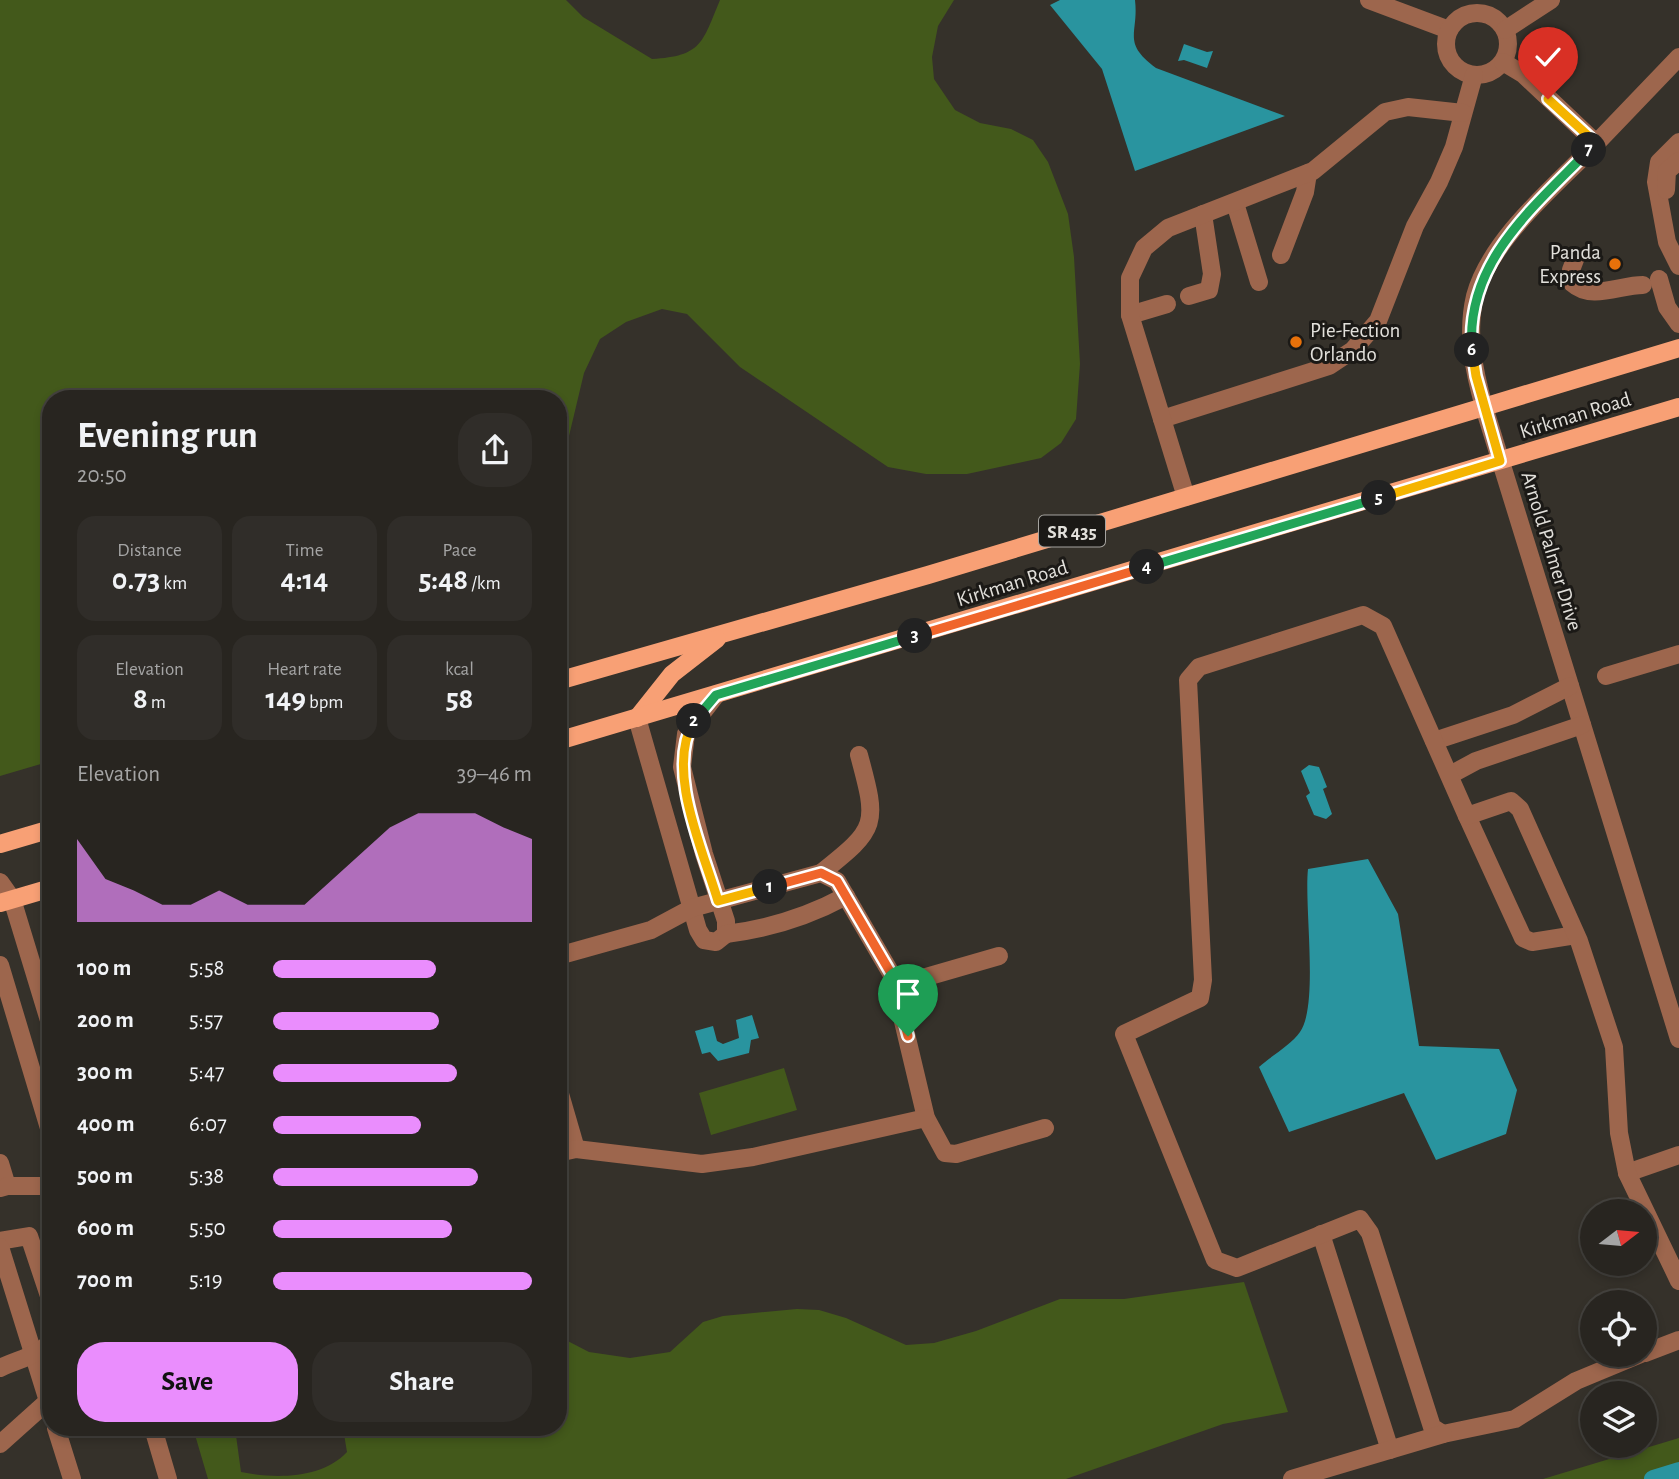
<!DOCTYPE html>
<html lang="en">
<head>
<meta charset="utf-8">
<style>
	:root { --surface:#282520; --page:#302d29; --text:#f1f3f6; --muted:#a5a5a5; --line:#44423e; --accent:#ea8dfd }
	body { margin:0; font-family:"Alegreya Sans",sans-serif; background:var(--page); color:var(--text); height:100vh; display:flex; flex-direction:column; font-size:26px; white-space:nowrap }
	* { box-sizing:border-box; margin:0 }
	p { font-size:23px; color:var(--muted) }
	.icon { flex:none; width:38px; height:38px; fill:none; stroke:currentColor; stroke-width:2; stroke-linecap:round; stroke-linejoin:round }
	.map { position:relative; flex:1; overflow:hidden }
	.side { position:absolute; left:42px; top:390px; width:525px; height:1046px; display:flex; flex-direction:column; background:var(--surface); border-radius:28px; box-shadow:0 4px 10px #0003,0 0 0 2px var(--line) }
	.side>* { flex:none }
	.needle { width:46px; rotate:74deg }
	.buttons { position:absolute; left:1580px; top:1199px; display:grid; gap:14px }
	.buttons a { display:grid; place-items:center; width:77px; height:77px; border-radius:50%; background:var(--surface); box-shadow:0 4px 10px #0003,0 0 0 2px var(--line); font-size:35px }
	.pin { position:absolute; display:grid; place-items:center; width:60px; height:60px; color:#fff; margin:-72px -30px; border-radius:50% 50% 50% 0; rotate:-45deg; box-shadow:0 0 7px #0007 }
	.pin .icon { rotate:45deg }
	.km { position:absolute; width:35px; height:35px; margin:-18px; border-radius:50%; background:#222; color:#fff; font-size:19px; line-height:35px; text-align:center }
	.round { display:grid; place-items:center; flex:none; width:74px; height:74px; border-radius:28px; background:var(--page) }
	.summary { display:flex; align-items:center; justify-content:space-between; height:119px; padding:0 35px }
	h1 { font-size:38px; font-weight:700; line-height:52px }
	.stats { display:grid; grid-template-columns:repeat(3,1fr); gap:10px; height:119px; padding:7px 35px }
	.stats div { display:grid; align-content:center; border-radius:18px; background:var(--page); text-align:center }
	.stats b { font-size:30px; font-weight:700 }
	.stats small { font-size:19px; font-weight:400 }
	.stats p { font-size:19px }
	.chart { height:196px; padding:14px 35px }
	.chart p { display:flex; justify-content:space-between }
	.chart svg { width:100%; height:126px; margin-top:7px; fill:var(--accent); opacity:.7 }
	.button { display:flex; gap:14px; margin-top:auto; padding:14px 35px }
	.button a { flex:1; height:80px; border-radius:28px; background:var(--accent); color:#111; font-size:28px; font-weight:700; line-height:80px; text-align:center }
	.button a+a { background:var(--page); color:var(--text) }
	ul { padding:0 35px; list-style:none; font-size:23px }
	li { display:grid; grid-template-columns:112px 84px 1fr; align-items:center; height:52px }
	li i { height:18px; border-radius:9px; background:var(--accent) }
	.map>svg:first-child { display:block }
	.green { fill:#43591b }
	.water { fill:#29949f }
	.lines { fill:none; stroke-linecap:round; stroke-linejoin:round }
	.canal { stroke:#29949f; stroke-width:18 }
	.minor { stroke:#9d664d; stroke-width:18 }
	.major { stroke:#f8a075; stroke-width:18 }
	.split-1-casing { stroke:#fff; stroke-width:14 }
	.split-2-casing { stroke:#fff; stroke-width:14 }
	.split-3-casing { stroke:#fff; stroke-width:14 }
	.split-4-casing { stroke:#fff; stroke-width:14 }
	.split-5-casing { stroke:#fff; stroke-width:14 }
	.split-6-casing { stroke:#fff; stroke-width:14 }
	.split-7-casing { stroke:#fff; stroke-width:14 }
	.split-8-casing { stroke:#fff; stroke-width:14 }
	.split-1 { stroke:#f0652b; stroke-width:9 }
	.split-2 { stroke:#f5b400; stroke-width:9 }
	.split-3 { stroke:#22a559; stroke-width:9 }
	.split-4 { stroke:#f0652b; stroke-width:9 }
	.split-5 { stroke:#22a559; stroke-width:9 }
	.split-6 { stroke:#f5b400; stroke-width:9 }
	.split-7 { stroke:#22a559; stroke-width:9 }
	.split-8 { stroke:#f5b400; stroke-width:9 }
	.food-dot { fill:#e8710a; stroke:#1b1916; stroke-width:2.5 }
	.labels { text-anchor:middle; stroke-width:6; stroke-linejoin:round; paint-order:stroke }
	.shield { fill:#1b1916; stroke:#a6a4a0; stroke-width:2 }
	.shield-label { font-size:19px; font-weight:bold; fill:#e2e0db }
	.poi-label { font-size:21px; fill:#e2e0db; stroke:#1b1916; text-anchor:end }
	.street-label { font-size:21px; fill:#e2e0db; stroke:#1b1916 }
</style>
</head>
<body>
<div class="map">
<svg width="1679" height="1479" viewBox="0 0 1679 1479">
	<rect width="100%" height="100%" fill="#35312a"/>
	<g class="green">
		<path d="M0 0H566L583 17 652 59C702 56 702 43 720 0H954L938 26 932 57 934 79 955 110 980 123 1011 129 1033 140 1048 162 1068 214 1074 257 1080 364 1076 419 1061 443 1041 458 967 474H926L888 467 740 367 687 314 662 309 626 322 600 339 584 373 564 457 558 463V399H51V761L0 776Z"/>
		<polygon points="784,1068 797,1110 711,1135 699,1093"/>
		<path d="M1244 1282 1288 1412 1223 1424 1066 1479H208L193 1428H235L241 1472C275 1479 322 1479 347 1452L343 1428H558V1336L589 1352 630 1358 670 1352 703 1322 723 1316 797 1309 819 1310 846 1318 906 1345 934 1343 976 1331 1060 1299H1124Z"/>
		<polygon points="1679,1438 1679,1479 1543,1479"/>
	</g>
	<g class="water">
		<path d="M1060 0H1135C1139 34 1121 42 1156 68L1285 116 1135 171 1102 69 1050 5Z"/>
		<polygon points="1184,44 1207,52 1213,51 1207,68 1184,60 1178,61"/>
		<polygon points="1309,765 1319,767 1327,787 1323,789 1332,814 1326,819 1314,815 1306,796 1310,793 1301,771"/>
		<path d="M1368 859 1398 914 1419 1046 1499 1049 1517 1090 1506 1134 1436 1160 1404 1093 1289 1132 1259 1067C1271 1056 1291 1045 1300 1032 1319 1005 1304 907 1308 869Z"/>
		<polygon points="752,1015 759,1038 751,1040 749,1053 718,1061 710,1052 702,1054 695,1031 713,1026 717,1041 723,1044 739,1038 736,1020"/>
	</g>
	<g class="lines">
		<polyline class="canal" points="1653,1479 1679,1471"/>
		<g class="minor">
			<polyline points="1369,0 1449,30"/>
			<circle cx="1477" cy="44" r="31"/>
			<polyline points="1505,30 1551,0"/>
			<path d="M1679 57C1648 89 1617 122 1586 154 1548 192 1489 243 1475 296 1466 334 1474 371 1484 407L1679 1039"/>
			<polyline points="1503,62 1523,74 1596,143"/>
			<polyline points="1679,142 1659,162 1656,182 1667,242 1679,266"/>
			<polyline points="1666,190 1667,171 1679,161"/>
			<polyline points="1235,203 1259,282"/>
			<polyline points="1281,255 1305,192 1308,173"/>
			<path d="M1576 257 1571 270 1572 283C1592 301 1619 285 1643 285"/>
			<polyline points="1659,279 1667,307 1679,324"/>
			<polyline points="1189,296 1209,290 1212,274 1203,214"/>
			<polyline points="1130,315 1167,304"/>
			<polyline points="1162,419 1329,366 1353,350 1378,321 1415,226 1439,182 1454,147 1474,75"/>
			<polyline points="1186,497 1130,315 1130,278 1144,248 1168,228 1313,171 1385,112 1408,107 1463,113"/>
			<polyline points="1606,676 1679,654"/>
			<polyline points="637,718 698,930 704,940 716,942 726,934 726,921 704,854 682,767 686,734 716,695"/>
			<polyline points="1434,741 1513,715 1570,686"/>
			<polyline points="1450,775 1476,761 1582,725"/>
			<polyline points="1467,816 1523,938 1532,942 1576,935"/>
			<path d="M821 873C878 828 878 825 859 755"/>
			<polyline points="0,882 12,899 51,1027"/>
			<path d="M726 934C767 929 809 916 846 896"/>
			<polyline points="558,956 651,930 692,908 821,873 837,881 892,975 926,1118 945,1153 956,1154 1045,1128"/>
			<polyline points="0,965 51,1135"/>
			<polyline points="895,986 999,956"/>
			<polyline points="558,1087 576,1149"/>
			<polyline points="558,1153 576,1149 702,1164 753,1157 926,1118"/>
			<polyline points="0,1163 7,1186 0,1188"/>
			<polyline points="1627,1173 1679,1155"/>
			<polyline points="7,1186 51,1186"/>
			<polyline points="1321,1234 1390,1450"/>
			<polyline points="0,1241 29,1236 51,1302"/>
			<polyline points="0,1247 48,1401 51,1401"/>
			<polyline points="1645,1353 1679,1340"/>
			<polyline points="1641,1354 1576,1381 1515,1419 1443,1434 1432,1427 1370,1233 1360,1219 1237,1268 1215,1260 1124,1034 1200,998 1203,980 1188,680 1199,667 1363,615 1383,626 1467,816 1511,801 1520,809 1579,941 1614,1047 1619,1133 1627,1173 1679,1281"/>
			<path d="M0 1368C21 1358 33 1358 51 1342"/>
			<polyline points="56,1428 72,1479"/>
			<polyline points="153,1428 168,1479"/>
			<polyline points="0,1444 48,1401 51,1410"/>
			<polyline points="1292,1479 1443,1434"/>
		</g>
		<g class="major">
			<polyline points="558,681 928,575 1679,348"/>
			<polyline points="637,718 672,674 717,639"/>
			<polyline points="558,741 1679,407"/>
			<polyline points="0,844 51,829"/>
			<polyline points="0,903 51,888"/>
		</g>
	</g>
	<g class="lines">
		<defs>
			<polyline id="split-1" points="770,887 821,873 837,881 892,975 908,1036"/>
			<path id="split-2" d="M694 721C665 769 703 850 718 901L770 887"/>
			<polyline id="split-3" points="694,721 716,695 915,636"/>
			<polyline id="split-4" points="915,636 1147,567"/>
			<polyline id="split-5" points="1147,567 1379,498"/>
			<polyline id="split-6" points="1379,498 1500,461 1476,376 1472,350"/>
			<path id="split-7" d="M1472 350C1465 262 1533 208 1589 150"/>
			<polyline id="split-8" points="1548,99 1596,143 1589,150"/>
		</defs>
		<use href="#split-1" class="split-1-casing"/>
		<use href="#split-2" class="split-2-casing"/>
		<use href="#split-3" class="split-3-casing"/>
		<use href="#split-4" class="split-4-casing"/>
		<use href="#split-5" class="split-5-casing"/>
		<use href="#split-6" class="split-6-casing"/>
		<use href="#split-7" class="split-7-casing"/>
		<use href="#split-8" class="split-8-casing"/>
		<use href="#split-1" class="split-1"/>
		<use href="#split-2" class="split-2"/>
		<use href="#split-3" class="split-3"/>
		<use href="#split-4" class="split-4"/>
		<use href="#split-5" class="split-5"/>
		<use href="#split-6" class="split-6"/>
		<use href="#split-7" class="split-7"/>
		<use href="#split-8" class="split-8"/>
	</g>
	<g class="food-dot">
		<circle cx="1615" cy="264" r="7"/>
		<circle cx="1296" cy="342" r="7"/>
	</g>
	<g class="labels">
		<rect class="shield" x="1039" y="515.5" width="66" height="31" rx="5"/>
		<g class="shield-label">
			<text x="1072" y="538">SR 435</text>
		</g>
		<g class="poi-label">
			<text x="1601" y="259">Panda<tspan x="1601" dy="24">Express</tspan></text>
			<text x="1310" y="337" text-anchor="start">Pie-Fection<tspan x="1310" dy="24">Orlando</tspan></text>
		</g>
		<g class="street-label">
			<text transform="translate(1575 415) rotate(-17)" y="7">Kirkman Road</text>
			<text transform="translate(1552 551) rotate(73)" y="7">Arnold Palmer Drive</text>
			<text transform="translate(1012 583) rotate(-17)" y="7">Kirkman Road</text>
		</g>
	</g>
</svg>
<div class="buttons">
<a><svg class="needle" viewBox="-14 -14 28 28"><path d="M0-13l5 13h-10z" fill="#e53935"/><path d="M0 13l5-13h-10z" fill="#a5a5a5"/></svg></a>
<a><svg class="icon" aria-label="locate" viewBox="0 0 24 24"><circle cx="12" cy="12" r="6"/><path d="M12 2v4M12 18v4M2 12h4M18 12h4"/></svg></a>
<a><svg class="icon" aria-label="layers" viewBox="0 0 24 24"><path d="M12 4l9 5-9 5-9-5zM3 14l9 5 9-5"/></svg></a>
</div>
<div class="pin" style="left:908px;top:1036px;background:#1e9e55"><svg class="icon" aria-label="arrive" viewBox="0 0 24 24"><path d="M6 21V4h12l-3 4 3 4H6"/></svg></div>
<div class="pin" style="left:1548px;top:99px;background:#d93025"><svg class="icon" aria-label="check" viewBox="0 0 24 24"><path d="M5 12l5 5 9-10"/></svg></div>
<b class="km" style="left:770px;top:887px">1</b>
<b class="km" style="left:694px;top:721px">2</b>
<b class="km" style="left:915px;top:636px">3</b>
<b class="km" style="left:1147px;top:567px">4</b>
<b class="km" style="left:1379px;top:498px">5</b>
<b class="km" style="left:1472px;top:350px">6</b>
<b class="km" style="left:1589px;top:150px">7</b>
<section class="side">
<div class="summary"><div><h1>Evening run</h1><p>20:50</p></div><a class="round"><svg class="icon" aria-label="share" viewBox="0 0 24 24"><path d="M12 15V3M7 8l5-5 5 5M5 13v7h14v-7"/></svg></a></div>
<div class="stats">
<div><p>Distance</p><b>0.73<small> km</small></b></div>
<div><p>Time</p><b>4:14</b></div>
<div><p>Pace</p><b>5:48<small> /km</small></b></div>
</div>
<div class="stats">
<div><p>Elevation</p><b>8<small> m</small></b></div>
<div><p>Heart rate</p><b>149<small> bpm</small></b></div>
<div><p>kcal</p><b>58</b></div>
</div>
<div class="chart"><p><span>Elevation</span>39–46 m</p>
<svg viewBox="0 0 160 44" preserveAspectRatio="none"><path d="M0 44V15L10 29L20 33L30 38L40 38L50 33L60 38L70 38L80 38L90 29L100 20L110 11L120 6L130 6L140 6L150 11L160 15V44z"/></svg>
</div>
<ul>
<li><b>100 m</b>5:58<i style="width:63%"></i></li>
<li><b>200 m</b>5:57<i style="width:64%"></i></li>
<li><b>300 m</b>5:47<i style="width:71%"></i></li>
<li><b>400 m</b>6:07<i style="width:57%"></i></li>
<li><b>500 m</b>5:38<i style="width:79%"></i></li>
<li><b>600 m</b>5:50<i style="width:69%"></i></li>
<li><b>700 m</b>5:19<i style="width:100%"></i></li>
</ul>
<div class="button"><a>Save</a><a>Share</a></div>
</section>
</div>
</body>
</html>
